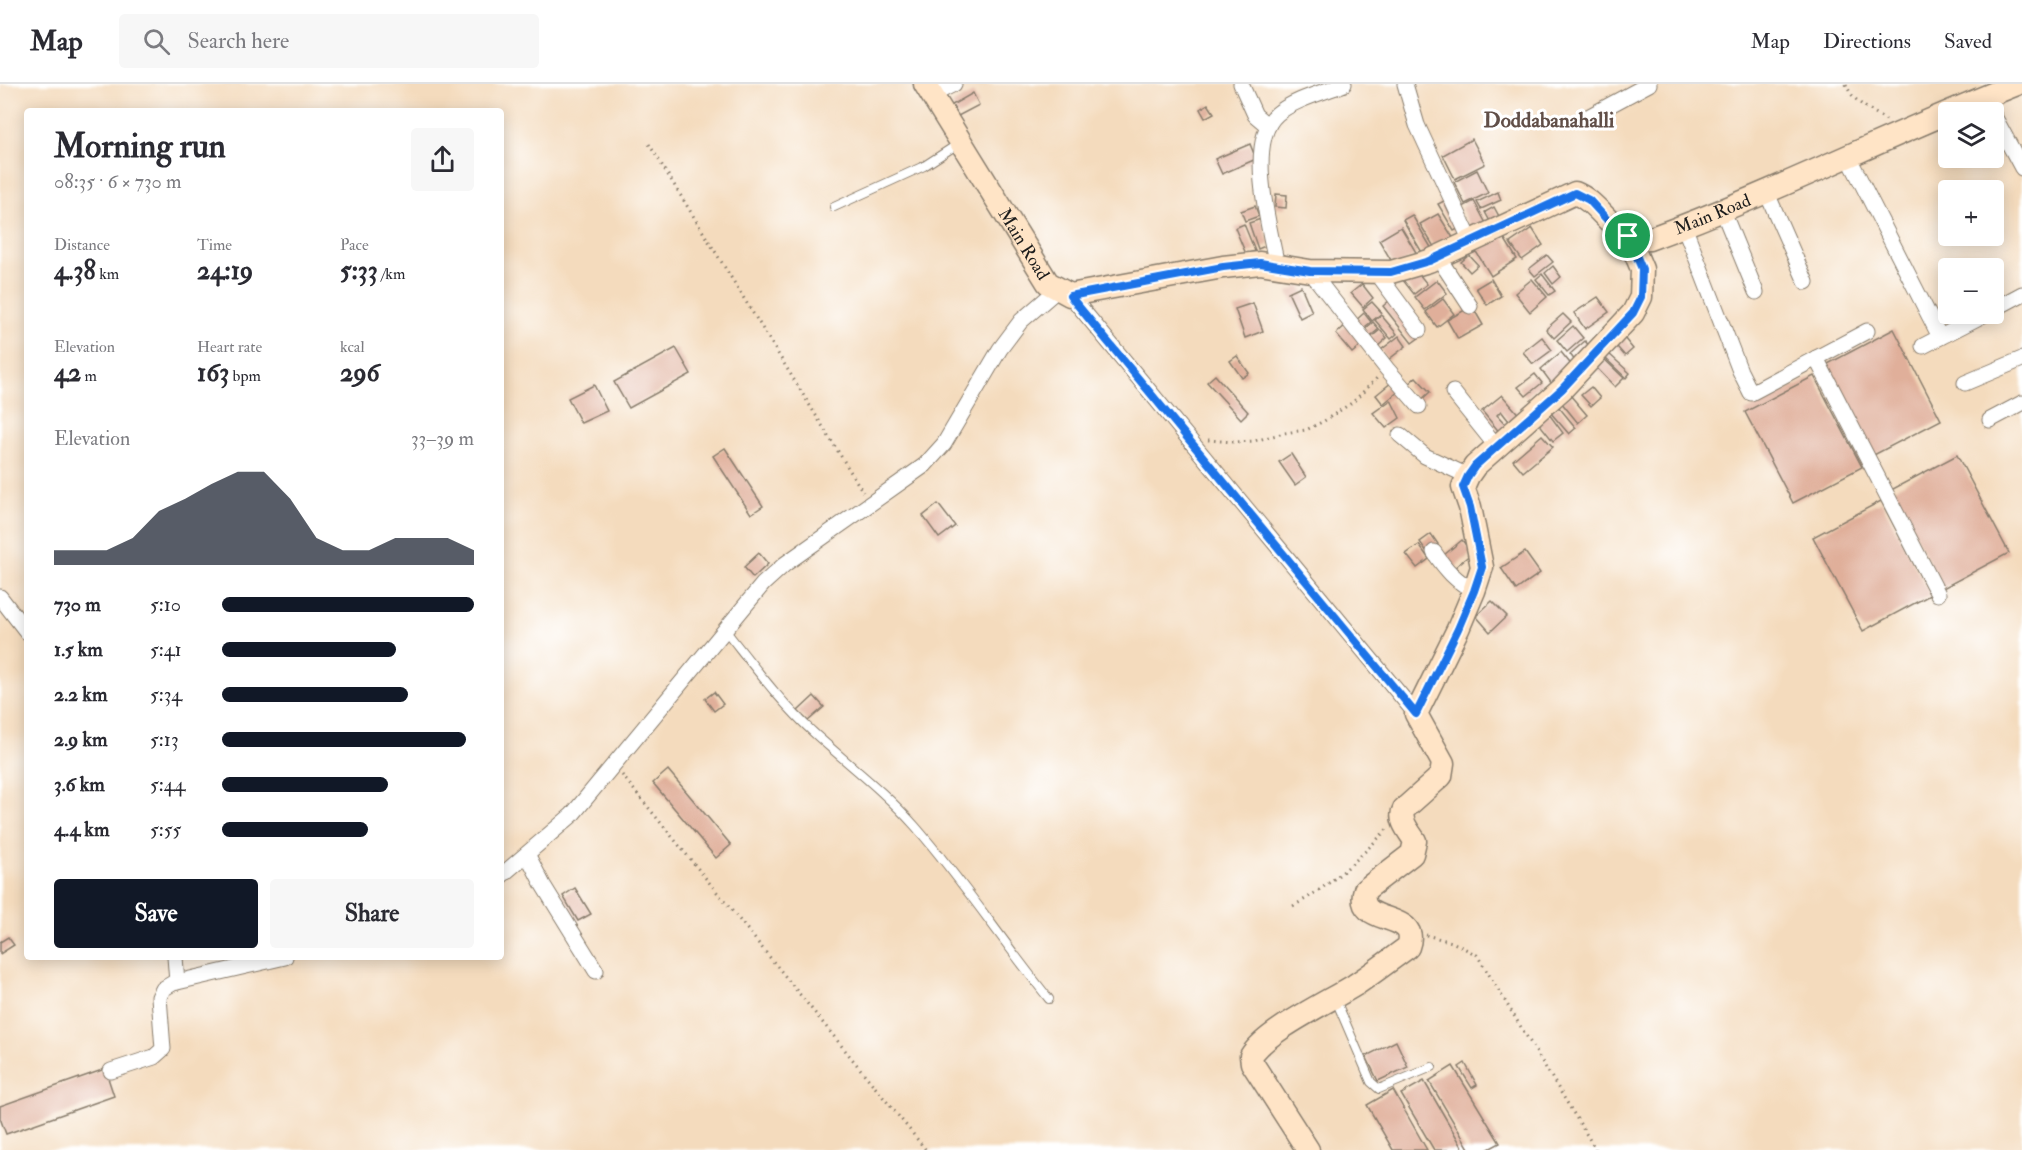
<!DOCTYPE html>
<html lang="en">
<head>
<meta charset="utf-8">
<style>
	:root { --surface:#fff; --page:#f7f7f7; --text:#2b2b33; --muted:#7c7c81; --line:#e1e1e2; --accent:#111827 }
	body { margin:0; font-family:"IM FELL Double Pica",serif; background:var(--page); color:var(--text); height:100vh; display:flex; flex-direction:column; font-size:22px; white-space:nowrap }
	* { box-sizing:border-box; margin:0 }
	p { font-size:20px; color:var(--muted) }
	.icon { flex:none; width:33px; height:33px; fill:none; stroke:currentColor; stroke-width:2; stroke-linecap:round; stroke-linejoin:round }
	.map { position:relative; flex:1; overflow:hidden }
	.sheet { position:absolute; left:24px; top:24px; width:480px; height:852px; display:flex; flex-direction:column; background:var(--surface); border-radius:6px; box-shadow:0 3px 15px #0003 }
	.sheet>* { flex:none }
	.controls { position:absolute; left:1938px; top:18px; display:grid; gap:12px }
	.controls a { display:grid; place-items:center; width:66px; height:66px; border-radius:6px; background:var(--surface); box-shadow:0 3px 15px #0003; font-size:30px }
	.pin { position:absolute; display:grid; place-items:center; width:51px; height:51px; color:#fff; margin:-26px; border:3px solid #fff; border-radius:50%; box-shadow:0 2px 6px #0007 }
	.round { display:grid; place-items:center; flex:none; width:63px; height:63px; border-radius:6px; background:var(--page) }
	.overview { display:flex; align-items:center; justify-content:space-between; height:102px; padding:0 30px }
	h1 { font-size:33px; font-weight:800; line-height:45px }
	.metrics { display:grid; grid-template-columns:repeat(3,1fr); gap:9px; height:102px; padding:6px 30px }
	.metrics div { display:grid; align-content:center }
	.metrics b { font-size:26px; font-weight:800 }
	.metrics small { font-size:16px; font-weight:400 }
	.metrics p { font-size:16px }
	.chart { height:168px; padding:12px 30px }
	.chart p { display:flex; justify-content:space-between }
	.chart svg { width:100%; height:108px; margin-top:6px; fill:var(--accent); opacity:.7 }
	.action { display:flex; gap:12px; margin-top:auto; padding:12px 30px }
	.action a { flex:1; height:69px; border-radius:6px; background:var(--accent); color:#fff; font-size:24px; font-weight:800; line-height:69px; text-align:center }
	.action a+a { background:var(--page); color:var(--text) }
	ul { padding:0 30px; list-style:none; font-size:20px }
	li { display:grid; grid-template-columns:96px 72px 1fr; align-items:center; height:45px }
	li i { height:15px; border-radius:8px; background:var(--accent) }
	header { display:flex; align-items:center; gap:36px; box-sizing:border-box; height:84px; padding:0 30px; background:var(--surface); border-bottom:2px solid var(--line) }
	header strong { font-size:28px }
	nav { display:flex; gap:33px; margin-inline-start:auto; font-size:21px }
	.search { width:420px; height:54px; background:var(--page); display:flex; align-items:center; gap:15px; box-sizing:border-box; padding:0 21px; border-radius:6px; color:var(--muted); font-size:22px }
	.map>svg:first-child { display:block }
	.building { fill:#e0af9a }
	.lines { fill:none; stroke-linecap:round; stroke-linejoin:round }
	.lane-casing { stroke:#887c6c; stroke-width:10 }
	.street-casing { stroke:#887c6c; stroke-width:17 }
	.secondary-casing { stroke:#887c6c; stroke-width:25 }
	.path { stroke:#887c6c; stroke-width:3; stroke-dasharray:1.5 4.5; stroke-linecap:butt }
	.lane { stroke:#fff; stroke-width:8 }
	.street { stroke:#fff; stroke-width:15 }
	.secondary { stroke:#ffe4c6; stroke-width:22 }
	.route-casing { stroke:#fff; stroke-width:12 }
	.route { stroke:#1a73e8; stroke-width:8 }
	.labels { text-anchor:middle; stroke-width:6; stroke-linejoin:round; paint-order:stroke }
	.street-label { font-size:18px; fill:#1c1c1c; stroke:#fff }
	.quarter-label { font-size:21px; font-weight:bold; fill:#614f48; stroke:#fff }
</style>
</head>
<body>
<header>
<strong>Map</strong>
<div class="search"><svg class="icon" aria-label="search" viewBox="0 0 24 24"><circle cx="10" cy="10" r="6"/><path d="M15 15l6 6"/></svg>Search here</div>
<nav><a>Map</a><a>Directions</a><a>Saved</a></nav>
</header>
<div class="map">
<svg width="2022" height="1066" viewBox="0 0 2022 1066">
	<rect width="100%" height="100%" fill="#fff"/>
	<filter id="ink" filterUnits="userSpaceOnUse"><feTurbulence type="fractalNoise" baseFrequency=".0167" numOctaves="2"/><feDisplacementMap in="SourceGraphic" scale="12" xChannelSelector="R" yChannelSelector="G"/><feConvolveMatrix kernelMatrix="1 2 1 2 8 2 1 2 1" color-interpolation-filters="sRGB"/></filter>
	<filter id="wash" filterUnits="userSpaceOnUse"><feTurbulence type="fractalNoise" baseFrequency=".008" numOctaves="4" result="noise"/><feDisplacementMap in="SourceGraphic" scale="24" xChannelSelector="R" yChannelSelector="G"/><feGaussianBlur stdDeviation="1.35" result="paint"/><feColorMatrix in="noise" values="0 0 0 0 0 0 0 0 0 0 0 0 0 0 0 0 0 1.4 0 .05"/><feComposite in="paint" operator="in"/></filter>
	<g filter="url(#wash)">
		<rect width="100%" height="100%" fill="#f4dbbd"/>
		<g id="blocks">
			<g class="building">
				<polygon points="973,9 979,21 958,32 952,21"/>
				<polygon points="1208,20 1214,29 1205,34 1200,25"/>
				<polygon points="1472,55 1485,80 1455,95 1443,71"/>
				<polygon points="1250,60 1256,75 1222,90 1215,75"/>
				<polygon points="1477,86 1488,109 1465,120 1454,98"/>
				<polygon points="1498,108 1501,116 1481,125 1477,118"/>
				<polygon points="1276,110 1287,111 1286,124 1275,123"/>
				<polygon points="1446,116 1462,143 1454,147 1438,120"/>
				<polygon points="1474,117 1489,145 1475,152 1461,124"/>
				<polygon points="1255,122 1259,132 1245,137 1241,127"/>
				<polygon points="1494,123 1501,136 1492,141 1485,128"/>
				<polygon points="1438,130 1457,160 1439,171 1420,140"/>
				<polygon points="1412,131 1436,172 1427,177 1403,136"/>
				<polygon points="1261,135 1270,160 1258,165 1249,139"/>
				<polygon points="1244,140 1255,167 1246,170 1235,144"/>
				<polygon points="1401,143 1417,170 1395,183 1379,156"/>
				<polygon points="1532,144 1543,161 1522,176 1510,159"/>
				<polygon points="1501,149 1517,175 1491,192 1475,166"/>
				<polygon points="1469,171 1478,181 1470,188 1461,178"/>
				<polygon points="1547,171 1553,178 1535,192 1529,185"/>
				<polygon points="1553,182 1561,193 1553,200 1545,189"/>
				<polygon points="1415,185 1427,200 1414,210 1402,195"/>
				<polygon points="1542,190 1555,207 1549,211 1536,195"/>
				<polygon points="1491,195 1501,212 1487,221 1476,204"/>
				<polygon points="1532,195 1547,213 1530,228 1515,209"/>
				<polygon points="1437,196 1447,209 1425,226 1415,213"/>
				<polygon points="1362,200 1373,214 1363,223 1351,209"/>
				<polygon points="1301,202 1312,228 1300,234 1288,208"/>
				<polygon points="1598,213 1609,228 1585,245 1574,229"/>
				<polygon points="1443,215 1454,230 1437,243 1426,228"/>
				<polygon points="1390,216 1420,253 1412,259 1383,222"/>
				<polygon points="1372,218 1382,229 1372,237 1363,225"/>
				<polygon points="1253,219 1263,247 1245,254 1235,225"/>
				<polygon points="1472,222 1483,241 1458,255 1447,236"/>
				<polygon points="1364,229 1371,238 1361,246 1354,238"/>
				<polygon points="1563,230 1571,238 1554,254 1546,245"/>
				<polygon points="1381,231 1397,250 1391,255 1375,236"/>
				<polygon points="1373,238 1379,245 1368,254 1362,248"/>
				<polygon points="1348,239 1364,259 1352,269 1336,250"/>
				<polygon points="1573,242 1583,254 1567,268 1557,256"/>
				<polygon points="1894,245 1941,336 1870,373 1822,283"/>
				<polygon points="1380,246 1387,254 1376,264 1369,255"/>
				<polygon points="1620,249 1633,265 1625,272 1611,256"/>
				<polygon points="1399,252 1406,262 1388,276 1381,266"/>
				<polygon points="1542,253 1552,266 1533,280 1523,268"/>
				<polygon points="1585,257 1591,264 1575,277 1570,270"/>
				<polygon points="676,264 691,290 629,324 614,298"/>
				<polygon points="1561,268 1573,283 1552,300 1541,285"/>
				<polygon points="1608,269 1630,289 1626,294 1604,273"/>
				<polygon points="1237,272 1249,289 1242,294 1230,277"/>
				<polygon points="1603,274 1624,294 1615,303 1595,282"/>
				<polygon points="1535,290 1542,299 1526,312 1518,303"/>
				<polygon points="1215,291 1248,328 1241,335 1207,298"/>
				<polygon points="1814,292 1862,383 1793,419 1745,328"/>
				<polygon points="1416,293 1430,308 1420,317 1406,302"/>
				<polygon points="1392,298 1399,307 1383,320 1376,311"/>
				<polygon points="594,301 607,327 581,339 568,314"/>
				<polygon points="1591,303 1600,314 1591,322 1581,311"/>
				<polygon points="1502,311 1521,333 1512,341 1501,327 1497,331 1509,344 1501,350 1482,327"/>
				<polygon points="1570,311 1587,331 1578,339 1561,318"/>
				<polygon points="1391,316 1400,334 1386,344 1373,329"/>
				<polygon points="1558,322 1576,344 1569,350 1550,328"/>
				<polygon points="1549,330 1563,349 1553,357 1538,338"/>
				<polygon points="1542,351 1553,363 1523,388 1513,376"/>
				<polygon points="725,364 763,422 751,430 713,372"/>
				<polygon points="1291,370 1306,393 1295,401 1279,378"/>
				<polygon points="1957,371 2009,469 1943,504 1891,406"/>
				<polygon points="1881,417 1930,511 1863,547 1813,453"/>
				<polygon points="938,420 955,442 939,454 923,432"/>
				<polygon points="1431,450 1438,460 1427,468 1420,458"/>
				<polygon points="1462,456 1472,469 1454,484 1444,471"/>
				<polygon points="1419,461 1429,475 1417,484 1406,470"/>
				<polygon points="1525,468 1540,489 1516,506 1501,484"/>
				<polygon points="759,469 768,480 753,494 744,483"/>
				<polygon points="1492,517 1507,532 1490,548 1476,532"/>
				<polygon points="714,608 723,620 714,627 705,615"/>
				<polygon points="814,612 824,623 808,637 798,627"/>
				<polygon points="668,686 731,761 716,774 653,699"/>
				<polygon points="575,804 591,830 578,837 563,812"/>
				<polygon points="8,853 14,861 0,870 0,858"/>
				<polygon points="1396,957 1408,983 1378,997 1366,972"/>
				<polygon points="1465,979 1477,1001 1472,1004 1459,983"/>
				<polygon points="1453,982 1500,1059 1487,1066 1470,1066 1429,997"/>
				<polygon points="105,985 114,1012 6,1050 0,1034 0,1022"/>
				<polygon points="1424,997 1464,1066 1434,1066 1401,1010"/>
				<polygon points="1393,1006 1427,1066 1393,1066 1367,1021"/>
			</g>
		</g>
	</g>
	<g filter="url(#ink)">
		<use href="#blocks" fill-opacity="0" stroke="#887c6c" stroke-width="1.5"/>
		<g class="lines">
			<defs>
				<g id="lane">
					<polyline points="834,123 924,82 958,60"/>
					<path d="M725 546C753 581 780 618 814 649 848 680 884 707 915 742 963 797 1003 858 1049 915"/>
					<polyline points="1335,914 1371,998 1379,1005 1432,983"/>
				</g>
				<g id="street">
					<polyline points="1241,0 1255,31 1268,42"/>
					<polyline points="1405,0 1417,41 1471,157"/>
					<polyline points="932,11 954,0"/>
					<polyline points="1994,32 2022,84"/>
					<polyline points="1586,34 1649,0"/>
					<polyline points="1848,72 1940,253"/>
					<polyline points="1766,107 1806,198"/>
					<polyline points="1722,125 1756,208"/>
					<polyline points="1684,142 1740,287 1751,309 1867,247"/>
					<polyline points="1438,173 1470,222"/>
					<path d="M1277 182C1270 145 1245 58 1277 30 1293 16 1324 8 1344 0"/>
					<polyline points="1310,187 1387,285 1419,322"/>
					<polyline points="1377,189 1419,246"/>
					<polyline points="1070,211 1416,630"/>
					<polyline points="1994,225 2022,210"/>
					<polyline points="1923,262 1985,230"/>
					<polyline points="1816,274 1938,510"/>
					<polyline points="1965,299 2022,275"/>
					<polyline points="1453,308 1497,363"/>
					<polyline points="1990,336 2022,319"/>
					<polyline points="1400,351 1425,372 1468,392"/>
					<path d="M1434 468C1445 485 1456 497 1474 507"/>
					<polyline points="0,513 27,548"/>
					<polyline points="527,770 543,801 596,887"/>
					<polyline points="501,792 572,731 763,500 785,480 925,381 944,360 1000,265 1021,237 1058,205"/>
					<polyline points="175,873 177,898"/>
					<polyline points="111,987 154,973 163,965 159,913 163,905 173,899 285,873"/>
				</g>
				<g id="secondary">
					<path id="s1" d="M925 0 1048 199 1070 211 1223 183 1260 179 1310 187 1391 188 1429 177 1575 109C1603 120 1615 159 1649 155 1774 109 1893 49 2017 0"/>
					<path d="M1308 1066 1252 979 1251 972C1266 947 1328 918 1355 901 1373 889 1390 876 1408 863 1422 825 1353 844 1365 806L1412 770 1415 757C1409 747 1398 736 1404 725L1441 692 1443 679 1416 630 1458 545 1474 507 1482 483 1470 423 1463 403 1468 392 1475 382 1562 305 1633 229 1641 213 1642 185 1628 152"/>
				</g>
			</defs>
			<use href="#lane" class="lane-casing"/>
			<use href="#street" class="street-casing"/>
			<use href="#secondary" class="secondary-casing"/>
			<g class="path">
				<path d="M1846 0C1853 19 1870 25 1886 36"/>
				<polyline points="649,60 863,408"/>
				<polyline points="1208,356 1234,358 1254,357 1284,349 1306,346 1324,337 1353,318 1377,294"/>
				<polyline points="622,691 926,1066"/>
				<path d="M1293 822C1329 803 1360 774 1388 744"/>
				<polyline points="1426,851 1452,858 1477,871 1596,1066"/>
			</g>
			<use href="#lane" class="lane"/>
			<use href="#street" class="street"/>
			<use href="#secondary" class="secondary"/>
		</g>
	</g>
	<g class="lines" filter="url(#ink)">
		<defs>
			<polygon id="route" points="1575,109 1589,116 1611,140 1628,152 1642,185 1641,213 1633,229 1562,305 1475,382 1468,392 1463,403 1470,423 1482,483 1474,507 1458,545 1416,630 1070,212 1223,183 1260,179 1310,187 1391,188 1429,177"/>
		</defs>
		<use href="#route" class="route-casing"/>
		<use href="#route" class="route"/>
	</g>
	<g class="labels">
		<g class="street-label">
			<text dy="6" stroke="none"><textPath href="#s1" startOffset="942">Main Road</textPath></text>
			<text dy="6" stroke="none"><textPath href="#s1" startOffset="188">Main Road</textPath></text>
		</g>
		<g class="quarter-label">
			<text x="1549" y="43">Doddabanahalli</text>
		</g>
	</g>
</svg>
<div class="controls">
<a><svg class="icon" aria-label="layers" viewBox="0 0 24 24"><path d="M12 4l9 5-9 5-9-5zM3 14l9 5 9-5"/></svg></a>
<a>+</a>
<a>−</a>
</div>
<div class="pin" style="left:1628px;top:152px;background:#1e9e55"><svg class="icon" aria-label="arrive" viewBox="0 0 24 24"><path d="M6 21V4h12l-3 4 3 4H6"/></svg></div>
<section class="sheet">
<div class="overview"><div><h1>Morning run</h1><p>08:35 · 6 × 730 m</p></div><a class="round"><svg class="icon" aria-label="share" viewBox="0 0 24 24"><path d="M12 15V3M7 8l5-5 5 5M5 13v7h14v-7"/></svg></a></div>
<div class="metrics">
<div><p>Distance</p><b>4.38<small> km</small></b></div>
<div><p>Time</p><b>24:19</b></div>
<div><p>Pace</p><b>5:33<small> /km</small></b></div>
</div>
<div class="metrics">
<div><p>Elevation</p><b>42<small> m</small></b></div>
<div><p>Heart rate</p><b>163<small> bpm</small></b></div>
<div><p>kcal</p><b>296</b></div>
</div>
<div class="chart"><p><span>Elevation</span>33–39 m</p>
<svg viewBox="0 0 160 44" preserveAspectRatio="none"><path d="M0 44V38L10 38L20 38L30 33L40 22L50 17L60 11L70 6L80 6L90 17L100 33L110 38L120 38L130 33L140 33L150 33L160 38V44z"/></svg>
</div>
<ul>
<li><b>730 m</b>5:10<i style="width:100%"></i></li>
<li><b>1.5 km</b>5:41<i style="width:69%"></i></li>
<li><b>2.2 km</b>5:34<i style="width:74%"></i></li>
<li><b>2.9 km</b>5:13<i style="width:97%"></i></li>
<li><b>3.6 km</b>5:44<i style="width:66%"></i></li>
<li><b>4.4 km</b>5:55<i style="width:58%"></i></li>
</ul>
<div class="action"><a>Save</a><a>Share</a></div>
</section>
</div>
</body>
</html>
